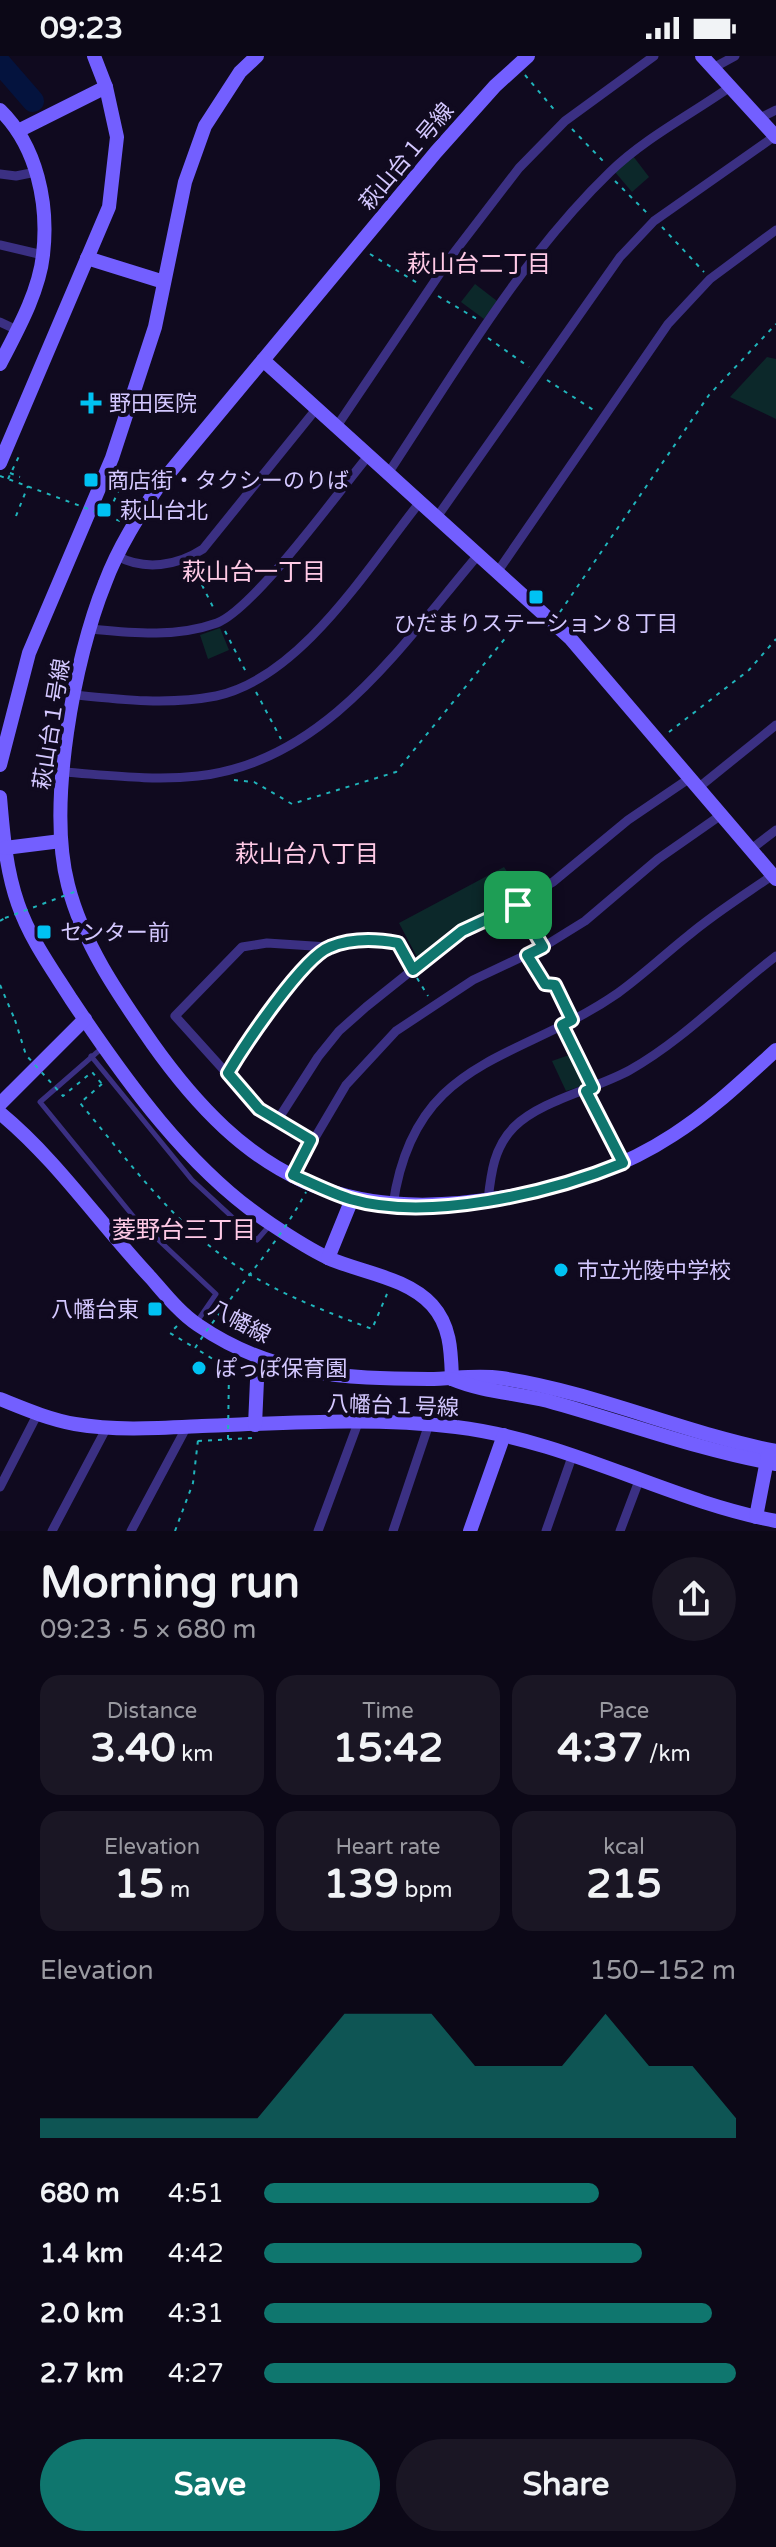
<!DOCTYPE html>
<html lang="en">
<head>
<meta charset="utf-8">
<style>
	:root { --surface:#0c0817; --page:#1a1624; --text:#f1f3f6; --muted:#9a9aa1; --accent:#0f766e }
	body { margin:0; font-family:"Varela Round","Noto Sans JP",sans-serif; background:var(--page); color:var(--text); height:100vh; display:flex; flex-direction:column; font-size:30px; white-space:nowrap }
	* { box-sizing:border-box; margin:0 }
	p { font-size:26px; color:var(--muted) }
	.icon { flex:none; width:44px; height:44px; fill:none; stroke:currentColor; stroke-width:2; stroke-linecap:round; stroke-linejoin:round }
	.map { position:relative; height:1475px; overflow:hidden }
	.panel { display:flex; flex-direction:column; background:var(--surface); flex:1 }
	.panel>* { flex:none }
	.pin { position:absolute; display:grid; place-items:center; width:68px; height:68px; color:#fff; margin:-34px; border-radius:16px; box-shadow:0 4px 12px #0006 }
	.round { display:grid; place-items:center; flex:none; width:84px; height:84px; border-radius:42px; background:var(--page) }
	.overview { display:flex; align-items:center; justify-content:space-between; height:136px; padding:0 40px }
	h1 { font-size:44px; font-weight:800; line-height:60px }
	.metrics { display:grid; grid-template-columns:repeat(3,1fr); gap:12px; height:136px; padding:8px 40px }
	.metrics div { display:grid; align-content:center; border-radius:20px; background:var(--page); text-align:center }
	.metrics b { font-size:40px; font-weight:800 }
	.metrics small { font-size:22px; font-weight:400 }
	.metrics p { font-size:22px }
	.chart { height:224px; padding:16px 40px }
	.chart p { display:flex; justify-content:space-between }
	.chart svg { width:100%; height:144px; margin-top:8px; fill:var(--accent); opacity:.7 }
	.cta { display:flex; gap:16px; margin-top:auto; padding:16px 40px }
	.cta a { flex:1; height:92px; border-radius:48px; background:var(--accent); color:#fff; font-size:32px; font-weight:800; line-height:92px; text-align:center }
	.cta a+a { background:var(--page); color:var(--text) }
	ul { padding:0 40px; list-style:none; font-size:26px }
	li { display:grid; grid-template-columns:128px 96px 1fr; align-items:center; height:60px }
	li i { height:20px; border-radius:10px; background:var(--accent) }
	.status { display:flex; justify-content:space-between; align-items:center; height:56px; padding:0 40px; background:var(--surface); direction:ltr }
	.status svg { height:22px; fill:currentColor }
	.map>svg:first-child { display:block }
	.green { fill:#0c282a }
	.lines { fill:none; stroke-linecap:round; stroke-linejoin:round }
	.river { stroke:#04133e; stroke-width:22 }
	.path { stroke:#20b4bb; stroke-width:2; stroke-dasharray:4 6; stroke-linecap:butt }
	.lane { stroke:#3b3083; stroke-width:5 }
	.street { stroke:#3b3083; stroke-width:9 }
	.secondary { stroke:#735fff; stroke-width:14 }
	.path-bridge { stroke:#20b4bb; stroke-width:2; stroke-dasharray:4 6; stroke-linecap:butt }
	.route-casing { stroke:#fff; stroke-width:16 }
	.route { stroke:#0f766e; stroke-width:10 }
	.poi-dot { fill:#00c2f3; stroke:#100a1f; stroke-width:3 }
	.labels { text-anchor:middle; stroke-width:8; stroke-linejoin:round; paint-order:stroke }
	.street-label { font-size:22px; fill:#d4c8ff; stroke:#100a1f }
	.poi-label { font-size:22px; fill:#d4c8ff; stroke:#100a1f; text-anchor:start }
	.neighbourhood-label { font-size:24px; fill:#ffcae6; stroke:#100a1f }
</style>
</head>
<body>
<div class="status"><b>09:23</b><svg viewBox="0 0 49 12"><path d="M0 12V9h3v3zM5 12V6h3v6zM10 12V3h3v9zM15 12V0h3v12zM26 1h20v11H26zM47 4h2v5h-2z"/></svg></div>
<div class="map">
<svg width="776" height="1475" viewBox="0 0 776 1475">
	<rect width="100%" height="100%" fill="#100a1f"/>
	<g class="green">
		<polygon points="633,100 649,121 632,136 615,116"/>
		<polygon points="475,228 497,245 484,263 461,246"/>
		<polygon points="767,301 776,303 776,363 730,341"/>
		<polygon points="220,572 229,594 208,603 200,579"/>
		<polygon points="504,811 522,838 452,872 417,901 399,867"/>
		<polygon points="572,998 588,1028 566,1035 552,1005"/>
	</g>
	<g class="lines">
		<polyline class="river" points="0,7 33,45"/>
		<g class="path">
			<polyline points="525,19 557,57"/>
			<polyline points="572,73 604,106"/>
			<polyline points="615,125 647,157"/>
			<polyline points="662,171 704,216"/>
			<polyline points="370,198 419,228"/>
			<polyline points="438,240 477,263"/>
			<polyline points="488,282 529,311"/>
			<polyline points="547,324 595,355"/>
			<polyline points="10,417 20,421"/>
			<polyline points="16,460 28,430"/>
			<polyline points="120,465 107,460 118,436 120,418"/>
			<polyline points="193,511 215,555"/>
			<polyline points="560,556 709,339 776,268"/>
			<polyline points="225,575 246,616"/>
			<polyline points="256,636 281,683"/>
			<polyline points="669,676 749,614 776,583"/>
			<polyline points="234,724 254,726 292,748 396,716 525,558"/>
			<polyline points="523,857 537,882"/>
			<polyline points="0,865 5,862"/>
			<polyline points="532,907 545,928 555,929 568,956"/>
			<polyline points="417,922 428,940"/>
			<polyline points="0,929 15,964"/>
			<polyline points="566,978 588,1022"/>
			<path d="M102 1028 80 1047C126 1102 169 1162 228 1204 271 1235 322 1254 372 1273L387 1238"/>
			<polyline points="591,1044 617,1096"/>
			<polyline points="177,1270 170,1277 195,1292"/>
			<polyline points="198,1385 252,1382"/>
			<polyline points="175,1475 193,1427 198,1384"/>
		</g>
		<g class="lane">
			<polyline points="102,992 40,1046 133,1160 216,1238 196,1267"/>
			<polyline points="91,1000 192,1124 257,1184 270,1169"/>
		</g>
		<g class="street">
			<polyline points="713,12 735,0"/>
			<polyline points="760,62 776,54"/>
			<polyline points="0,118 16,120 36,116"/>
			<polyline points="0,189 43,199"/>
			<polyline points="0,266 17,274"/>
			<polyline points="337,370 453,198 519,112 565,65 654,0"/>
			<path d="M389 416C457 313 521 202 610 116 645 82 690 59 730 31"/>
			<polyline points="437,461 620,201 654,165 775,80"/>
			<path d="M117 500C145 515 177 510 203 493L317 352"/>
			<polyline points="498,515 668,268 710,223 776,174"/>
			<path d="M89 573C132 577 175 582 217 567 254 553 339 435 369 399"/>
			<path d="M76 639C123 644 169 649 216 640 301 622 368 511 420 446"/>
			<path d="M63 716C107 719 153 725 198 720 326 706 402 588 479 498"/>
			<polyline points="698,732 776,669"/>
			<polyline points="750,794 776,774"/>
			<polyline points="228,1017 280,941 328,891"/>
			<polyline points="277,1065 318,1001 339,975 366,951 451,883 553,826 628,764 690,722"/>
			<polyline points="311,1084 259,1053 175,960 242,891 267,887 328,891 372,882 398,887 413,914"/>
			<polyline points="293,1119 346,1029 396,975 473,924 543,891 585,865 658,803 721,759"/>
			<path d="M488 1144C491 1117 494 1091 514 1071 541 1044 596 1033 630 1014 683 984 728 937 776 900"/>
			<path d="M393 1149C414 1000 517 1007 618 937 643 919 665 898 689 879 715 857 744 839 773 819"/>
			<polyline points="0,1431 37,1359"/>
			<polyline points="52,1475 107,1371"/>
			<polyline points="131,1475 186,1372"/>
			<polyline points="318,1475 358,1367"/>
			<polyline points="393,1475 429,1368"/>
			<polyline points="546,1475 573,1398"/>
			<polyline points="620,1475 640,1422"/>
		</g>
		<g class="secondary">
			<path d="M528 0 495 30 436 96 160 428C139 459 118 492 105 527 74 603 47 749 68 829 83 888 118 938 152 987 247 1121 341 1169 506 1141 566 1131 621 1113 673 1079 711 1055 743 1024 776 994"/>
			<polyline points="702,0 776,81"/>
			<path d="M0 54C37 90 49 148 43 199 39 236 17 275 0 308"/>
			<polyline points="18,75 106,31"/>
			<polyline points="87,202 164,226"/>
			<polyline points="263,304 570,582 776,823"/>
			<polyline points="0,407 109,151 117,81 106,31 94,0"/>
			<polyline points="0,709 29,597 112,402 155,271 185,126 205,70 240,16 257,0"/>
			<path d="M0 741C3 777 6 814 18 848 30 883 52 913 71 943 125 1024 189 1114 271 1168 289 1180 309 1193 328 1202 362 1217 406 1221 432 1249 451 1270 451 1296 452 1323"/>
			<polyline points="5,792 61,785"/>
			<polyline points="0,1048 85,963"/>
			<path d="M0 1057C57 1104 100 1168 151 1222 165 1238 180 1257 198 1269 271 1319 343 1323 429 1323 453 1323 477 1318 501 1322 595 1336 683 1377 776 1395"/>
			<polyline points="328,1202 352,1143"/>
			<path d="M452 1323C483 1336 516 1337 548 1345 624 1366 698 1394 776 1408"/>
			<path d="M0 1343C25 1353 48 1363 75 1368 116 1375 160 1372 202 1370 285 1367 373 1361 456 1371 571 1385 666 1444 776 1465"/>
			<polyline points="255,1369 258,1302"/>
			<polyline points="756,1461 768,1399"/>
			<polyline points="470,1475 504,1379"/>
		</g>
		<g class="path-bridge">
			<polyline points="0,420 107,460"/>
			<polyline points="8,423 21,396"/>
			<polyline points="5,862 77,835"/>
			<polyline points="15,964 26,999 63,1040 92,1016 102,1028"/>
			<path d="M228 1383 229 1313 195 1292C230 1238 276 1193 306 1136"/>
		</g>
	</g>
	<g class="lines">
		<defs>
			<path id="route" d="M518 849 543 891 527 899 545 928 555 929 572 964 562 969 593 1032 586 1035 623 1107C550 1137 428 1166 350 1143 331 1137 311 1127 293 1119L311 1084 259 1053 228 1017C244 990 303 901 330 891 352 882 376 883 398 887L413 914 462 875Z"/>
		</defs>
		<use href="#route" class="route-casing"/>
		<use href="#route" class="route"/>
	</g>
	<g class="poi-dot">
		<path d="M87 335h8v8h8v8h-8v8h-8v-8h-8v-8h8z"/>
		<rect x="83" y="416" width="16" height="16" rx="4"/>
		<rect x="96" y="446" width="16" height="16" rx="4"/>
		<rect x="528" y="533" width="16" height="16" rx="4"/>
		<rect x="36" y="868" width="16" height="16" rx="4"/>
		<circle cx="561" cy="1214" r="8"/>
		<rect x="147" y="1245" width="16" height="16" rx="4"/>
		<circle cx="199" cy="1312" r="8"/>
	</g>
	<g class="labels">
		<g class="street-label">
			<text transform="translate(406 100) rotate(-50)" y="8">萩山台１号線</text>
			<text transform="translate(51 668) rotate(-81)" y="8">萩山台１号線</text>
			<text transform="translate(240 1265) rotate(28)" y="8">八幡線</text>
			<text transform="translate(393 1349) rotate(2)" y="8">八幡台１号線</text>
		</g>
		<g class="poi-label">
			<text x="109" y="355">野田医院</text>
			<text x="107" y="432">商店街・タクシーのりば</text>
			<text x="120" y="462">萩山台北</text>
			<text x="536" y="575" text-anchor="middle">ひだまりステーション８丁目</text>
			<text x="60" y="884">センター前</text>
			<text x="577" y="1222">市立光陵中学校</text>
			<text x="139" y="1261" text-anchor="end">八幡台東</text>
			<text x="215" y="1320">ぽっぽ保育園</text>
		</g>
		<g class="neighbourhood-label">
			<text x="479" y="216">萩山台二丁目</text>
			<text x="254" y="524">萩山台一丁目</text>
			<text x="307" y="806">萩山台八丁目</text>
			<text x="184" y="1182">菱野台三丁目</text>
		</g>
	</g>
</svg>
<div class="pin" style="left:518px;top:849px;background:#1e9e55"><svg class="icon" aria-label="arrive" viewBox="0 0 24 24"><path d="M6 21V4h12l-3 4 3 4H6"/></svg></div>
</div>
<section class="panel">
<div class="overview"><div><h1>Morning run</h1><p>09:23 · 5 × 680 m</p></div><a class="round"><svg class="icon" aria-label="share" viewBox="0 0 24 24"><path d="M12 15V3M7 8l5-5 5 5M5 13v7h14v-7"/></svg></a></div>
<div class="metrics">
<div><p>Distance</p><b>3.40<small> km</small></b></div>
<div><p>Time</p><b>15:42</b></div>
<div><p>Pace</p><b>4:37<small> /km</small></b></div>
</div>
<div class="metrics">
<div><p>Elevation</p><b>15<small> m</small></b></div>
<div><p>Heart rate</p><b>139<small> bpm</small></b></div>
<div><p>kcal</p><b>215</b></div>
</div>
<div class="chart"><p><span>Elevation</span>150–152 m</p>
<svg viewBox="0 0 160 44" preserveAspectRatio="none"><path d="M0 44V38L10 38L20 38L30 38L40 38L50 38L60 22L70 6L80 6L90 6L100 22L110 22L120 22L130 6L140 22L150 22L160 38V44z"/></svg>
</div>
<ul>
<li><b>680 m</b>4:51<i style="width:71%"></i></li>
<li><b>1.4 km</b>4:42<i style="width:80%"></i></li>
<li><b>2.0 km</b>4:31<i style="width:95%"></i></li>
<li><b>2.7 km</b>4:27<i style="width:100%"></i></li>
</ul>
<div class="cta"><a>Save</a><a>Share</a></div>
</section>
</body>
</html>
